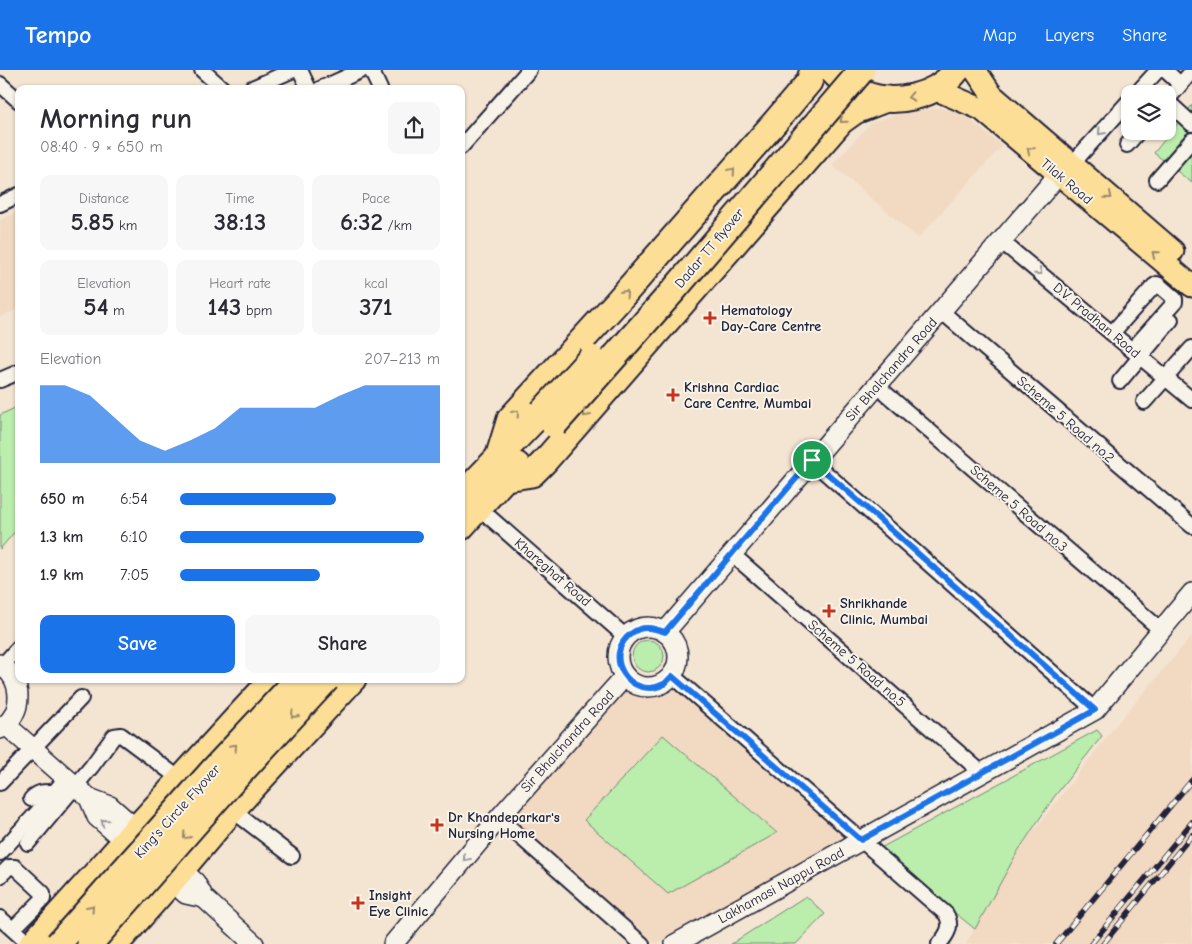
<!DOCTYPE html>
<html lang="en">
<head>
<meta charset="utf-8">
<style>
	:root { --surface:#fff; --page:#f7f7f7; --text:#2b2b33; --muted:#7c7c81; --accent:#1a73e8 }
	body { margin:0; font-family:"Comic Neue",sans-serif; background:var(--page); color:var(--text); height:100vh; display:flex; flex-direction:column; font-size:19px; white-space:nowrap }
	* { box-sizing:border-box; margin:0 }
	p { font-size:16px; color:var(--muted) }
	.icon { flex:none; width:28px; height:28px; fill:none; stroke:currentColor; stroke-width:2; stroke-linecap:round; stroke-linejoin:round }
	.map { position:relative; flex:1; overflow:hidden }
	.panel { position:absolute; left:15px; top:15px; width:450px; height:598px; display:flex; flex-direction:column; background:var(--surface); border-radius:10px; box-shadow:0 1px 4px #0004 }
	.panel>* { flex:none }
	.tools { position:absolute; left:1121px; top:15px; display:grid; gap:10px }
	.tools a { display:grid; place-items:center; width:55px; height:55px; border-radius:10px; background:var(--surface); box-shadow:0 1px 4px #0004; font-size:25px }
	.pin { position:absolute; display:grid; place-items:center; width:42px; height:42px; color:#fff; margin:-21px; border:2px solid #fff; border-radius:50%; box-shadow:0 1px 5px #0007 }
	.round { display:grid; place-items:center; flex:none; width:52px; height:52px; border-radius:10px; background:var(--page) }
	.summary { display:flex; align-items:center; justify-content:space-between; height:85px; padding:0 25px }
	h1 { font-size:28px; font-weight:700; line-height:38px }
	.figures { display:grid; grid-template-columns:repeat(3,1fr); gap:8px; height:85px; padding:5px 25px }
	.figures div { display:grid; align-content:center; border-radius:10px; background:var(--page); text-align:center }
	.figures b { font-size:25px; font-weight:700 }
	.figures small { font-size:14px; font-weight:400 }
	.figures p { font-size:14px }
	.chart { height:140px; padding:10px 25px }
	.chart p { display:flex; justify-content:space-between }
	.chart svg { width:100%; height:90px; margin-top:5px; fill:var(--accent); opacity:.7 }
	.cta { display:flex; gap:10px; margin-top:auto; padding:10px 25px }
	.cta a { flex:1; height:58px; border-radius:10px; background:var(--accent); color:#fff; font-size:20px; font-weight:700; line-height:58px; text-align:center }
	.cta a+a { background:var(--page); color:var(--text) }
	ul { padding:0 25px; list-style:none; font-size:16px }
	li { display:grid; grid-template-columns:80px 60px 1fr; align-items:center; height:38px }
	li i { height:12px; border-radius:6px; background:var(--accent) }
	header { display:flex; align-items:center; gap:30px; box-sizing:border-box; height:70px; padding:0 25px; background:var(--accent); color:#fff }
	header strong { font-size:24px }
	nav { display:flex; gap:28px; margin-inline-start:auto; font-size:18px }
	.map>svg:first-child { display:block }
	.built { fill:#f2d9c2 }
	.green { fill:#bbedac; stroke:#6e8874 }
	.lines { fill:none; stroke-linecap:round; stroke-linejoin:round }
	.street-casing { stroke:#22223b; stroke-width:18 }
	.secondary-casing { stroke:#22223b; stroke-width:22 }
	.primary-casing { stroke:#22223b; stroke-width:25 }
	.highway-casing { stroke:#22223b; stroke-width:29 }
	.street { stroke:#f7f3e8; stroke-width:14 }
	.secondary { stroke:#f7f3e8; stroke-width:19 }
	.primary { stroke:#fdde96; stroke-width:21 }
	.highway { stroke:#fdde96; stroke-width:25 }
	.rail-casing { stroke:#22223b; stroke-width:5.5 }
	.rail { stroke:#f7f3e8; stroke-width:4; stroke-dasharray:11; stroke-linecap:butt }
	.highway-bridge-casing { stroke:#22223b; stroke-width:29; stroke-linecap:butt }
	.highway-bridge { stroke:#fdde96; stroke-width:25 }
	.oneway { stroke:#9a896d }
	.oneway2 { stroke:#97959a }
	.route-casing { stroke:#fff; stroke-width:10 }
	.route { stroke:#1a73e8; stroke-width:6 }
	.poi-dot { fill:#c8321e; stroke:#f7f3e8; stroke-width:2 }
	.labels { text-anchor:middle; stroke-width:4; stroke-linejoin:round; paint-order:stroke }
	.street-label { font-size:14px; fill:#22223b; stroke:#f7f3e8 }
	.poi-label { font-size:14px; font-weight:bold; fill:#22223b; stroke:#f7f3e8; text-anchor:start }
</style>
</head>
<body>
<header>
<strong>Tempo</strong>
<nav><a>Map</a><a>Layers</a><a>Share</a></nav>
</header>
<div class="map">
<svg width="1192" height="874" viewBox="0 0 1192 874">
	<rect width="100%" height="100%" fill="#f4e4d2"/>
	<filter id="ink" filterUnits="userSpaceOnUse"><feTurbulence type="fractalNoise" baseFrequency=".02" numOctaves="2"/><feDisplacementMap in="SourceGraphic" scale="10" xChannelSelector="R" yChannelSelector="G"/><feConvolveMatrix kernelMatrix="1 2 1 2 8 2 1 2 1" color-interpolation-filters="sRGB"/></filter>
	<g filter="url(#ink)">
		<g class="built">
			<polygon points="939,38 961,42 1002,76 918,168 832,95 871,53 893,45"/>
			<polygon points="19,141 19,238 0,247 0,150"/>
			<polygon points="1192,566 1192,874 966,874 1018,781 1116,655"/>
			<polygon points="671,615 849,769 656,874 510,747 626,617 641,625 652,624 664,620"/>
		</g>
		<g class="green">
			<polygon points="1192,35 1192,113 1154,83"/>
			<polygon points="19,336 19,457 0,479 0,345"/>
			<circle cx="648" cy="586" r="16"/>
			<polygon points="1097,660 1102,666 1054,727 1018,781 975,859 877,780"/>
			<polygon points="663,665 777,763 668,824 584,750"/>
			<polygon points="806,826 825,844 796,874 731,874"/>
		</g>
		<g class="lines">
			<defs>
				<g id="street">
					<polyline points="202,0 223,19"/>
					<polyline points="300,0 309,19"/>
					<polyline points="371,0 380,19"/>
					<polyline points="1165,0 1180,14"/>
					<polyline points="0,14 19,31"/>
					<polyline points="250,19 293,0"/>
					<polyline points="320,19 362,0"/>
					<polyline points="1136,24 1158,0"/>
					<polyline points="1168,29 1192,1"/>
					<polyline points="1168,32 1192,54"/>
					<polyline points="1127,75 1139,61"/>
					<polyline points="461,77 529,0"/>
					<polyline points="1072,94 1130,30"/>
					<polyline points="1157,110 1192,70"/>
					<polyline points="0,134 19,125"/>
					<polyline points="1001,171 1192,330"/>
					<polyline points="941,241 1192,456"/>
					<polyline points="1112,263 1154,216 1157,214 1159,215 1175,229 1175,232 1132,280"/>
					<polyline points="0,310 19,302"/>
					<polyline points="1120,311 1171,250"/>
					<polyline points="877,316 1161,560"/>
					<polyline points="1144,332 1192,278"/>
					<polyline points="812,391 1095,640"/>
					<polyline points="479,438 626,567"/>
					<polyline points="732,484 982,703"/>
					<polyline points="2,596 19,577"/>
					<path d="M673 606 946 844C953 856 947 865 939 874"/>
					<polyline points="0,713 81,628"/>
					<path d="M31 729C39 721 43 722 54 722"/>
					<polyline points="232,740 292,786"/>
					<polyline points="499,748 642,874"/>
					<polyline points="28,773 92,696 114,666 121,665 180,709"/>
					<polyline points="0,783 43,736 66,708"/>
					<polyline points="0,806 9,797 15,797 43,823 43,829 13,859"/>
					<polyline points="0,848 29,874"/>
				</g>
				<g id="secondary">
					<circle cx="648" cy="587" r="30"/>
					<polyline points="665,562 1059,104"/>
					<path d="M0 594C24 610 24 644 0 659"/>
					<polyline points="6,655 89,728 97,747 135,780"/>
					<polyline points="89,728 110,736 144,766"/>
					<polyline points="172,791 195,812 204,828"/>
					<polyline points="161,803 186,824 204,828 254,874"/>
					<polyline points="393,874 499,748 625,606"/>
					<polyline points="675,874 1095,640 1192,523"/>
				</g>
				<g id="primary">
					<polyline points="975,0 992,25 1173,181"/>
					<polyline points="935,19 981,39 1192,216"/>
				</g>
				<g id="highway">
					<path d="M831 0C840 10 849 18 862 23 893 37 936 27 957 0"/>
					<polyline points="498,388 510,349 617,232 776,51 809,12 813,0"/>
					<polyline points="506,408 532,404 544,392 841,51 855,41 886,29"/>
					<polyline points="461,426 542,342"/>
					<polyline points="461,457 517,395"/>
					<path d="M32 874C112 786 192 696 273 609"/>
					<polyline points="116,874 171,812 232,740 353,609"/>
				</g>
			</defs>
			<use href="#street" class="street-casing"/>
			<use href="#secondary" class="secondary-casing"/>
			<use href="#primary" class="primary-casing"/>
			<use href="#highway" class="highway-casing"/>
			<use href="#street" class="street"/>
			<use href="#secondary" class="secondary"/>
			<use href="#primary" class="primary"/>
			<use href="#highway" class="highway"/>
			<defs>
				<g id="rail">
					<polyline points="1056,874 1192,710"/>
					<polyline points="1091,874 1192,752"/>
					<polyline points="1103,874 1192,765"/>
				</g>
			</defs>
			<use href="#rail" class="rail-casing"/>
			<use href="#rail" class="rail"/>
			<defs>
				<g id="highway-bridge">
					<polyline points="542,342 591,288"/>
					<polyline points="554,355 673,221 862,0"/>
					<polyline points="58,874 214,699 298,609"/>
					<polyline points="90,874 230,714 327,609"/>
				</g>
			</defs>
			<use href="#highway-bridge" class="highway-bridge-casing"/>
			<use href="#highway-bridge" class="highway-bridge"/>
		</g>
		<defs><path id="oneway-chevron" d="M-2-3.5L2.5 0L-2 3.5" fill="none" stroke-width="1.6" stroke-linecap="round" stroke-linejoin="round" transform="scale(1.25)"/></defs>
		<g class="oneway">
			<use href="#oneway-chevron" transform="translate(911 27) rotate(168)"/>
			<use href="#oneway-chevron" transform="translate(843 50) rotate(139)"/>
			<use href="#oneway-chevron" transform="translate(1030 80) rotate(-140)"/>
			<use href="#oneway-chevron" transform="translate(732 101) rotate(-49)"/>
			<use href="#oneway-chevron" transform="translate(1109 126) rotate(41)"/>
			<use href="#oneway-chevron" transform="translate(1155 184) rotate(-140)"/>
			<use href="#oneway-chevron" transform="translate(625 223) rotate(-49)"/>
			<use href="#oneway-chevron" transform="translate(516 343) rotate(-49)"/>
			<use href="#oneway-chevron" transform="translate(586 344) rotate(131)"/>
			<use href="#oneway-chevron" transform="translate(294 645) rotate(132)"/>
			<use href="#oneway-chevron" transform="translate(234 677) rotate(-47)"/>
			<use href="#oneway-chevron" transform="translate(186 766) rotate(131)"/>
			<use href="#oneway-chevron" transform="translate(91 838) rotate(-48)"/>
		</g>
		<g class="oneway2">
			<use href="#oneway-chevron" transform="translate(1101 62) rotate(132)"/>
			<use href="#oneway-chevron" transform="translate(1039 202) rotate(40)"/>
			<use href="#oneway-chevron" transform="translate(104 752) rotate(-140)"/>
			<use href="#oneway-chevron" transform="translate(466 788) rotate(130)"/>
		</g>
	</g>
	<g class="lines" filter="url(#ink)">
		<defs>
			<path id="route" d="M812 390 1095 640 861 770 672 606C670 608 667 612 664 614 631 632 600 585 632 563 642 555 653 558 665 562Z"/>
		</defs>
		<use href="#route" class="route-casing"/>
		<use href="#route" class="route"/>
	</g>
	<g class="poi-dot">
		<path d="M707.5 240.5h5v5h5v5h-5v5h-5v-5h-5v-5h5z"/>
		<path d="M670.5 317.5h5v5h5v5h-5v5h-5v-5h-5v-5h5z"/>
		<path d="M826.5 533.5h5v5h5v5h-5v5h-5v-5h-5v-5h5z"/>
		<path d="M434.5 747.5h5v5h5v5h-5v5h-5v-5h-5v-5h5z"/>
		<path d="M355.5 825.5h5v5h5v5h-5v5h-5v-5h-5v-5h5z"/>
	</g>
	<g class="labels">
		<g class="street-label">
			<text transform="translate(1067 111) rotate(40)" y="5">Tilak Road</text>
			<text transform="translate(709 178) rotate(-50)" y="5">Dadar TT flyover</text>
			<text transform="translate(1097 250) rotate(40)" y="5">D.V. Pradhan Road</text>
			<text transform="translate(891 299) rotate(-49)" y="5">Sir Bhalchandra Road</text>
			<text transform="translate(1066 349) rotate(41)" y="5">Scheme 5 Road no.2</text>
			<text transform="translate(1019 438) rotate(41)" y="5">Scheme 5 Road no.3</text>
			<text transform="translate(553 502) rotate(41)" y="5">Khareghat Road</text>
			<text transform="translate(857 593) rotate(41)" y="5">Scheme 5 Road no.5</text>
			<text transform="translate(567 671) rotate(-48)" y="5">Sir Bhalchandra Road</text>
			<text transform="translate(177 741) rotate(-48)" y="5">King's Circle Flyover</text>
			<text transform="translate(781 815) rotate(-29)" y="5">Lakhamasi Nappu Road</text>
		</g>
		<g class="poi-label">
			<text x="721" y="245">Hematology<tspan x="721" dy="16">Day-Care Centre</tspan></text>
			<text x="684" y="322">Krishna Cardiac<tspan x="684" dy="16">Care Centre, Mumbai</tspan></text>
			<text x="840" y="538">Shrikhande<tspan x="840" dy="16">Clinic, Mumbai</tspan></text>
			<text x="448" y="752">Dr Khandeparkar's<tspan x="448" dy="16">Nursing Home</tspan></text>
			<text x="369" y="830">Insight<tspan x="369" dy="16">Eye Clinic</tspan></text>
		</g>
	</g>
</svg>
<div class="tools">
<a><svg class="icon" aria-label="layers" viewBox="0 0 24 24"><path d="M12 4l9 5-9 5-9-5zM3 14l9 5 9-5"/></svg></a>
</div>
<div class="pin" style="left:812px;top:390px;background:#1e9e55"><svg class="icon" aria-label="arrive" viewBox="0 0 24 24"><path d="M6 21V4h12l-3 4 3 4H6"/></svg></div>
<section class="panel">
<div class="summary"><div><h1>Morning run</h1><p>08:40 · 9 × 650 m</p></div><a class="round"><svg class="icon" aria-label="share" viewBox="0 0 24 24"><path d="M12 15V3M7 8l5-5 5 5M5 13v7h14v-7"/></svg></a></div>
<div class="figures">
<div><p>Distance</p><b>5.85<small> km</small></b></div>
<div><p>Time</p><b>38:13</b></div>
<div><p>Pace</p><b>6:32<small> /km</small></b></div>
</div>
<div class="figures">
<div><p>Elevation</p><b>54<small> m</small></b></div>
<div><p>Heart rate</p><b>143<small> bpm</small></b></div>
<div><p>kcal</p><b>371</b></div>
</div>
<div class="chart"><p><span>Elevation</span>207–213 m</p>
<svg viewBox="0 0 160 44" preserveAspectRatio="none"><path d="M0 44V6L10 6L20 11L30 22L40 33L50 38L60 33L70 27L80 17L90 17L100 17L110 17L120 11L130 6L140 6L150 6L160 6V44z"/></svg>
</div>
<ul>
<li><b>650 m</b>6:54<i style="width:60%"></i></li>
<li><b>1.3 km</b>6:10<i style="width:94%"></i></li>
<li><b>1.9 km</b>7:05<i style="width:54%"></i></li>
</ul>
<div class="cta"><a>Save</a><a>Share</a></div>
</section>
</div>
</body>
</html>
